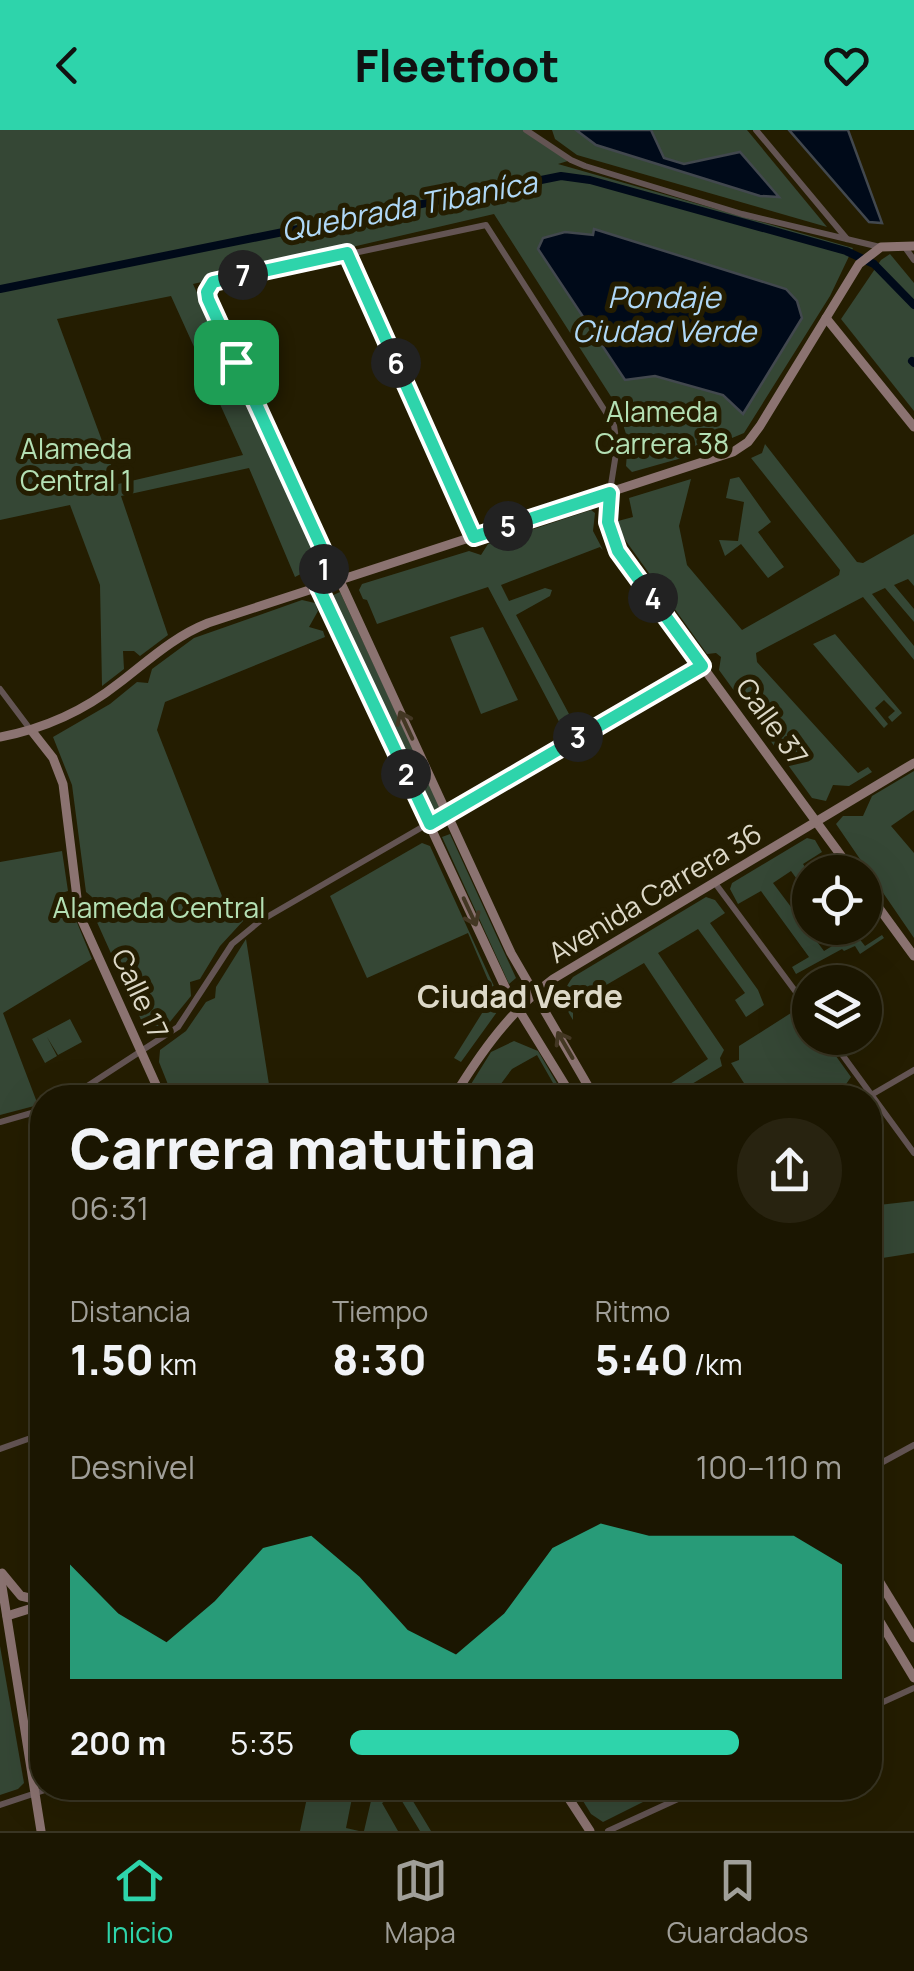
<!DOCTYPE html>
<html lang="es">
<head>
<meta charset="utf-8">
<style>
	:root { --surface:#1b1601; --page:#282310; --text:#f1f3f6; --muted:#a09f99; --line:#393523; --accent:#2ed4ab }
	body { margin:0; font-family:Manrope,sans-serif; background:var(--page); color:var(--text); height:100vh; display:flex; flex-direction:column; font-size:38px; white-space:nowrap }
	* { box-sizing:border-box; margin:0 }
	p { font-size:32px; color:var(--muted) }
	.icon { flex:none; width:55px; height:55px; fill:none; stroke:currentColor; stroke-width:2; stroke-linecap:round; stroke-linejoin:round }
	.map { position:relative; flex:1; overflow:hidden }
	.sheet { position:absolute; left:30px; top:955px; width:852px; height:715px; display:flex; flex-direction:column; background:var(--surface); border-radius:40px; box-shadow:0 10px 40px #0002,0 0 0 2px var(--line) }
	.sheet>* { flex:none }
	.fabs { position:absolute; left:792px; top:725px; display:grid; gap:20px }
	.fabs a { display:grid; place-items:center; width:90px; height:90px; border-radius:50%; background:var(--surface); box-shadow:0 10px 40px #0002,0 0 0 2px var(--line); font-size:50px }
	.pin { position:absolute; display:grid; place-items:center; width:85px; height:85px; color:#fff; margin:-42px; border-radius:20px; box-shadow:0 5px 15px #0006 }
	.km { position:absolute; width:50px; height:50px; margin:-25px; border-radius:50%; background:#222; color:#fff; font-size:28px; line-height:50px; text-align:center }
	.round { display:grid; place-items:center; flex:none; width:105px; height:105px; border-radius:52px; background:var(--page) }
	.headline { display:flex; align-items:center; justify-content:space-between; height:170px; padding:0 40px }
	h1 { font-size:55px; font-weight:800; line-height:75px }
	.stats { display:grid; grid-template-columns:repeat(3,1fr); gap:15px; height:170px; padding:10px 40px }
	.stats div { display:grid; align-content:center }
	.stats b { font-size:42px; font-weight:800 }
	.stats small { font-size:28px; font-weight:400 }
	.stats p { font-size:28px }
	.chart { height:280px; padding:20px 40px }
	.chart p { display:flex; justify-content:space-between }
	.chart svg { width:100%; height:180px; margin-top:10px; fill:var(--accent); opacity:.7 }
	ul { padding:0 40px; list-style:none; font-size:32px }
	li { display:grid; grid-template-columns:160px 120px 1fr; align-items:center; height:75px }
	li i { height:25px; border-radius:12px; background:var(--accent) }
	header { display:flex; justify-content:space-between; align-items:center; height:130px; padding:0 40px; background:var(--accent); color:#111; font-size:45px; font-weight:800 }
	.dock { display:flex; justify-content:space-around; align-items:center; height:140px; border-top:2px solid var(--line); background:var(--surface); font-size:28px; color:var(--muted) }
	.dock a { display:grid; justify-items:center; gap:5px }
	.dock .selected { color:var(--accent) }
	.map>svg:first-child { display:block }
	.green { fill:#354735; fill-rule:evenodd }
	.water { fill:#000a19; stroke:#42484e; stroke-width:2.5 }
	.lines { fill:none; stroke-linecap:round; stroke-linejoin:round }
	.canal { stroke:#000a19; stroke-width:8 }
	.street { stroke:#635453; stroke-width:6 }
	.secondary { stroke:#8b7371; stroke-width:9 }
	.oneway { stroke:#433723 }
	.route-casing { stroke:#fff; stroke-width:20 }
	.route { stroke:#2ed4ab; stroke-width:12 }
	.labels { text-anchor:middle; stroke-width:10; stroke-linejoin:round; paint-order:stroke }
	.park-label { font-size:28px; fill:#b4e0b4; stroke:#241d01 }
	.street-label { font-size:28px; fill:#ddd9c8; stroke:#241d01 }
	.water-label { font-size:30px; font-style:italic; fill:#afd8f7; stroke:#241d01 }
	.quarter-label { font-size:32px; font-weight:bold; fill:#ddd9c8; stroke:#241d01 }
</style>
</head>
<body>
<header><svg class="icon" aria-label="back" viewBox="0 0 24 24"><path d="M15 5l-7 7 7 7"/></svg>Fleetfoot<svg class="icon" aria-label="heart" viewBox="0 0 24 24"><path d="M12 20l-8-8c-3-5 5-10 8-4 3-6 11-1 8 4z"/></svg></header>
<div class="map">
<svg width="914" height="1701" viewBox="0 0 914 1701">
	<rect width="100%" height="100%" fill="#241d01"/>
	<g class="green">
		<path d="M0 0H526L571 30 558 34 853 118 830 166 744 303 689 326 632 342 626 336 628 310 617 276 494 84 193 154 318 427 316 436 295 447 249 338 121 366 168 505 140 526 134 521H123L124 539 102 556 100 455 70 375 0 390ZM171 166 243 325 118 354 57 189Z"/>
		<polygon points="552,0 747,0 827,97 577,25 555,9"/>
		<polygon points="890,124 914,153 914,281 841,189 881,130"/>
		<polygon points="765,314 857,432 863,433 914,404 914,456 908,449 894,455 914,479 914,492 885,458 872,464 914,516 914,530 863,467 756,523 757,532 858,643 868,637 872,642 849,656 833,655 826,671 812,668 719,540 721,527 716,523 707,524 618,400 618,391 633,387 629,368 691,349 679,396 687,435 742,500 839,445 840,440 751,328 762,323"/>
		<polygon points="739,347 771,392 758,402 784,437 768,448 741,414 725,426 719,410 738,411 744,372 726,368 730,349"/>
		<polygon points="591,380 595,383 593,401 603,420 600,417 501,455 509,471 545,458 552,460 550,466 516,485 576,597 565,603 488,457 377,494 367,470 363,469 359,460 362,454 469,421 481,425 488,414"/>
		<polygon points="340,462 440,677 429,682 329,467"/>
		<polygon points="302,470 315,473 318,481 309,497 323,501 325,507 165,572 157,600 231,789 262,777 244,790 220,816 200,849 190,852 191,866 169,893 147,903 91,779 92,767 86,762 72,655 53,607 110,574 137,552 148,553 152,539 194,508"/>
		<polygon points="483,497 518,570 481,584 450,507"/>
		<polygon points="835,504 902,583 892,592 888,587 895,581 884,570 875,578 888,594 884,598 813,514"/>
		<polygon points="914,641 914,680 891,696 914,723 914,808 836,694 843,686 863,686 872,666"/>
		<polygon points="450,704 516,848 509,854 442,707"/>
		<polygon points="807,708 815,710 822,722 803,734 810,744 810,767 791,741 773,753 824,821 842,810 833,798 851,798 865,816 882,805 884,808 860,824 855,816 844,821 842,819 796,844 792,837 809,827 761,761 738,774 730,759 732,753"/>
		<polygon points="422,713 430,716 498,865 497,882 461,932 454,928 494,864 468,803 367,848 330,766"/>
		<polygon points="62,721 68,761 59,764 65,779 60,782 62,786 66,784 70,793 76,790 92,829 3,883 38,975 0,985 0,732"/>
		<path d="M706 767 715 770 725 783 710 793 758 860 764 875 746 887 735 870 745 863 698 799 658 823 724 920 720 928 722 936 670 967H650L708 929 644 833 577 872 573 877V890C563 874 560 863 573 847Z"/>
		<polygon points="246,809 271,967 173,967 159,932 160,920 186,901 206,872 215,868 216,857"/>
		<polygon points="791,883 799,890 810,891 810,908 823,908 851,947 842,960 844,966 753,967 731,933 739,930 739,916"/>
		<polygon points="70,889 82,912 58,925 47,907 57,926 45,933 32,909"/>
		<polygon points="514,911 538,921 565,967 561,967 537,925 512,939 491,967 463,967 491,922"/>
		<polygon points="914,1071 914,1123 870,1130 870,1076"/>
		<polygon points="0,1516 24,1653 18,1659 0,1665"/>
		<polygon points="309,1658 354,1658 346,1698 359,1701 300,1701"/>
		<polygon points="374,1658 405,1658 431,1701 420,1701 397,1663 382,1673 398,1701 364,1701"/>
		<polygon points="575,1658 639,1658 647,1670 603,1692 591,1684"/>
	</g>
	<g class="water">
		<polygon points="576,0 651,0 664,28 684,34 740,22 779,67 760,66 596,15"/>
		<polygon points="789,0 848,0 882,93 869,92"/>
		<polygon points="594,99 786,159 797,171 802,188 743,284 723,265 655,246 625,250 538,119 543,108 565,102 593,105"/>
	</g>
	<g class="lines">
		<g class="canal">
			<polyline points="0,159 561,46 590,50 846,121 874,134 914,175"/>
			<polyline points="912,231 914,233"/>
		</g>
		<g class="street">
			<polyline points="526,0 571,30 585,36 742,84 880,117"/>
			<polyline points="756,0 847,109"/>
			<polyline points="904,116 914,130"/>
			<polyline points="347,123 473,407"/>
			<polyline points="340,451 325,425 208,169 207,162 213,153 486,95 614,295 617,317 610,361"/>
			<polyline points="319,458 325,427"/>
			<polyline points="0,559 30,599"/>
			<polyline points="715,753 810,881"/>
			<polyline points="830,908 914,1023"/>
			<polyline points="69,968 178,897 232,814 260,791 702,535"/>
			<polyline points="866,968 914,940"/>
			<polyline points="0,992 42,980"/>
			<polyline points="0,1319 42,1304"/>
			<polyline points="870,1339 914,1315"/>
			<polyline points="870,1578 914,1558"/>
			<polyline points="0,1675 51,1658"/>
			<polyline points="608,1701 702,1658"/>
		</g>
		<g class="secondary">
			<polyline points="826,188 914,297"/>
			<polyline points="610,363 608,392 618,421 853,742"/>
			<polyline points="340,451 511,823 595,968"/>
			<polyline points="319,458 506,859 573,968"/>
			<polyline points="31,600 53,628 63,654 79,784 162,968"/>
			<path d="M0 607C43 599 85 580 119 553 149 530 173 507 208 493L733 322 748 312 760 296 859 134 881 117 914 116"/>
			<polyline points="865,759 914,826"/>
			<path d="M453 968C481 922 510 881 553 849L914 633"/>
			<polyline points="870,1436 914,1508"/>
			<polyline points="2,1443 21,1466 42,1471"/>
			<polyline points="0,1444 41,1701"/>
			<polyline points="870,1475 914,1548"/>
			<polyline points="7,1486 42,1475"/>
			<polyline points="562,1658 590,1701"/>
		</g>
	</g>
	<defs><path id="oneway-shaft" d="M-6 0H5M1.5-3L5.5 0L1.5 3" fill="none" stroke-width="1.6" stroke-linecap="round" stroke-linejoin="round" transform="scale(2.5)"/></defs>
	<g class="oneway">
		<use href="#oneway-shaft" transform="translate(406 595) rotate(-115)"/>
		<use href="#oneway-shaft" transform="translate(470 782) rotate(65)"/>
		<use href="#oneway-shaft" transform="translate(565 915) rotate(-120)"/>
	</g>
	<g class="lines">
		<defs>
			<polygon id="route" points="347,123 474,407 610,363 608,392 618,421 702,536 430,694 319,458 325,425 208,169 207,162 213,152"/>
		</defs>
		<use href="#route" class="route-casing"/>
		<use href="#route" class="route"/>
	</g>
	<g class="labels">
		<g class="park-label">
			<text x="662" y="292">Alameda<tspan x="662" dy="32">Carrera 38</tspan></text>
			<text x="76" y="329">Alameda<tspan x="76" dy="32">Central 1</tspan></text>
			<text x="159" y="788">Alameda Central</text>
		</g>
		<g class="street-label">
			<text transform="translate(772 592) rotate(54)" y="10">Calle 37</text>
			<text transform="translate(655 763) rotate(-31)" y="10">Avenida Carrera 36</text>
			<text transform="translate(140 864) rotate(65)" y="10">Calle 17</text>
		</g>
		<g class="water-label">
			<text transform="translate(409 77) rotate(-11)" y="10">Quebrada Tibaníca</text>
			<text x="664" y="178">Pondaje<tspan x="664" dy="34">Ciudad Verde</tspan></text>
		</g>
		<g class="quarter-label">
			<text x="520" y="878">Ciudad Verde</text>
		</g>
	</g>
</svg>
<div class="fabs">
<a><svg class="icon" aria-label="locate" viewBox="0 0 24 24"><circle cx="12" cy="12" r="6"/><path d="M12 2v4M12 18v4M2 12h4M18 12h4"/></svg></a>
<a><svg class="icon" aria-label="layers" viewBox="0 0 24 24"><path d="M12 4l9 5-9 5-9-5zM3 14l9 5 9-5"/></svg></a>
</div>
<div class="pin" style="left:236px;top:232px;background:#1e9e55"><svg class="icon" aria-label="arrive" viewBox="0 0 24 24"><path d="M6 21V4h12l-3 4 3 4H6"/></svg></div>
<b class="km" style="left:324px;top:439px">1</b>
<b class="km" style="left:406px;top:644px">2</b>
<b class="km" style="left:578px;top:607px">3</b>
<b class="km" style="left:653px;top:468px">4</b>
<b class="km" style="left:508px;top:396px">5</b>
<b class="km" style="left:396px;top:233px">6</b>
<b class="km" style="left:243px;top:145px">7</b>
<section class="sheet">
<div class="headline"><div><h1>Carrera matutina</h1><p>06:31</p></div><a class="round"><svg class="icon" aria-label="share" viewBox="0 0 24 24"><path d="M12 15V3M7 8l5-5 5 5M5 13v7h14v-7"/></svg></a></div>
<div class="stats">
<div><p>Distancia</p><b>1.50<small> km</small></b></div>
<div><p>Tiempo</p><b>8:30</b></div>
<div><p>Ritmo</p><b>5:40<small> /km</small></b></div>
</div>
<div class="chart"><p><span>Desnivel</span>100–110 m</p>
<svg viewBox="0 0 160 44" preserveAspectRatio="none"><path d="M0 44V16L10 28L20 35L30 25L40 12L50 9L60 19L70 32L80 38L90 28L100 12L110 6L120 9L130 9L140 9L150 9L160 16V44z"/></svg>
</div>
<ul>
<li><b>200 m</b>5:35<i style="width:79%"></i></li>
</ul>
</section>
</div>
<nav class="dock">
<a class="selected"><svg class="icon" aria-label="home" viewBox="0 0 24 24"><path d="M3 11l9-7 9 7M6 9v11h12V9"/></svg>Inicio</a>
<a><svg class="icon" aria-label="map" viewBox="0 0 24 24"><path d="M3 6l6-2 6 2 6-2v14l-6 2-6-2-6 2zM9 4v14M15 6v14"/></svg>Mapa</a>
<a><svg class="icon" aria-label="saved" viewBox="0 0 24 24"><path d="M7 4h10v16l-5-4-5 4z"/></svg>Guardados</a>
</nav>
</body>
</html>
